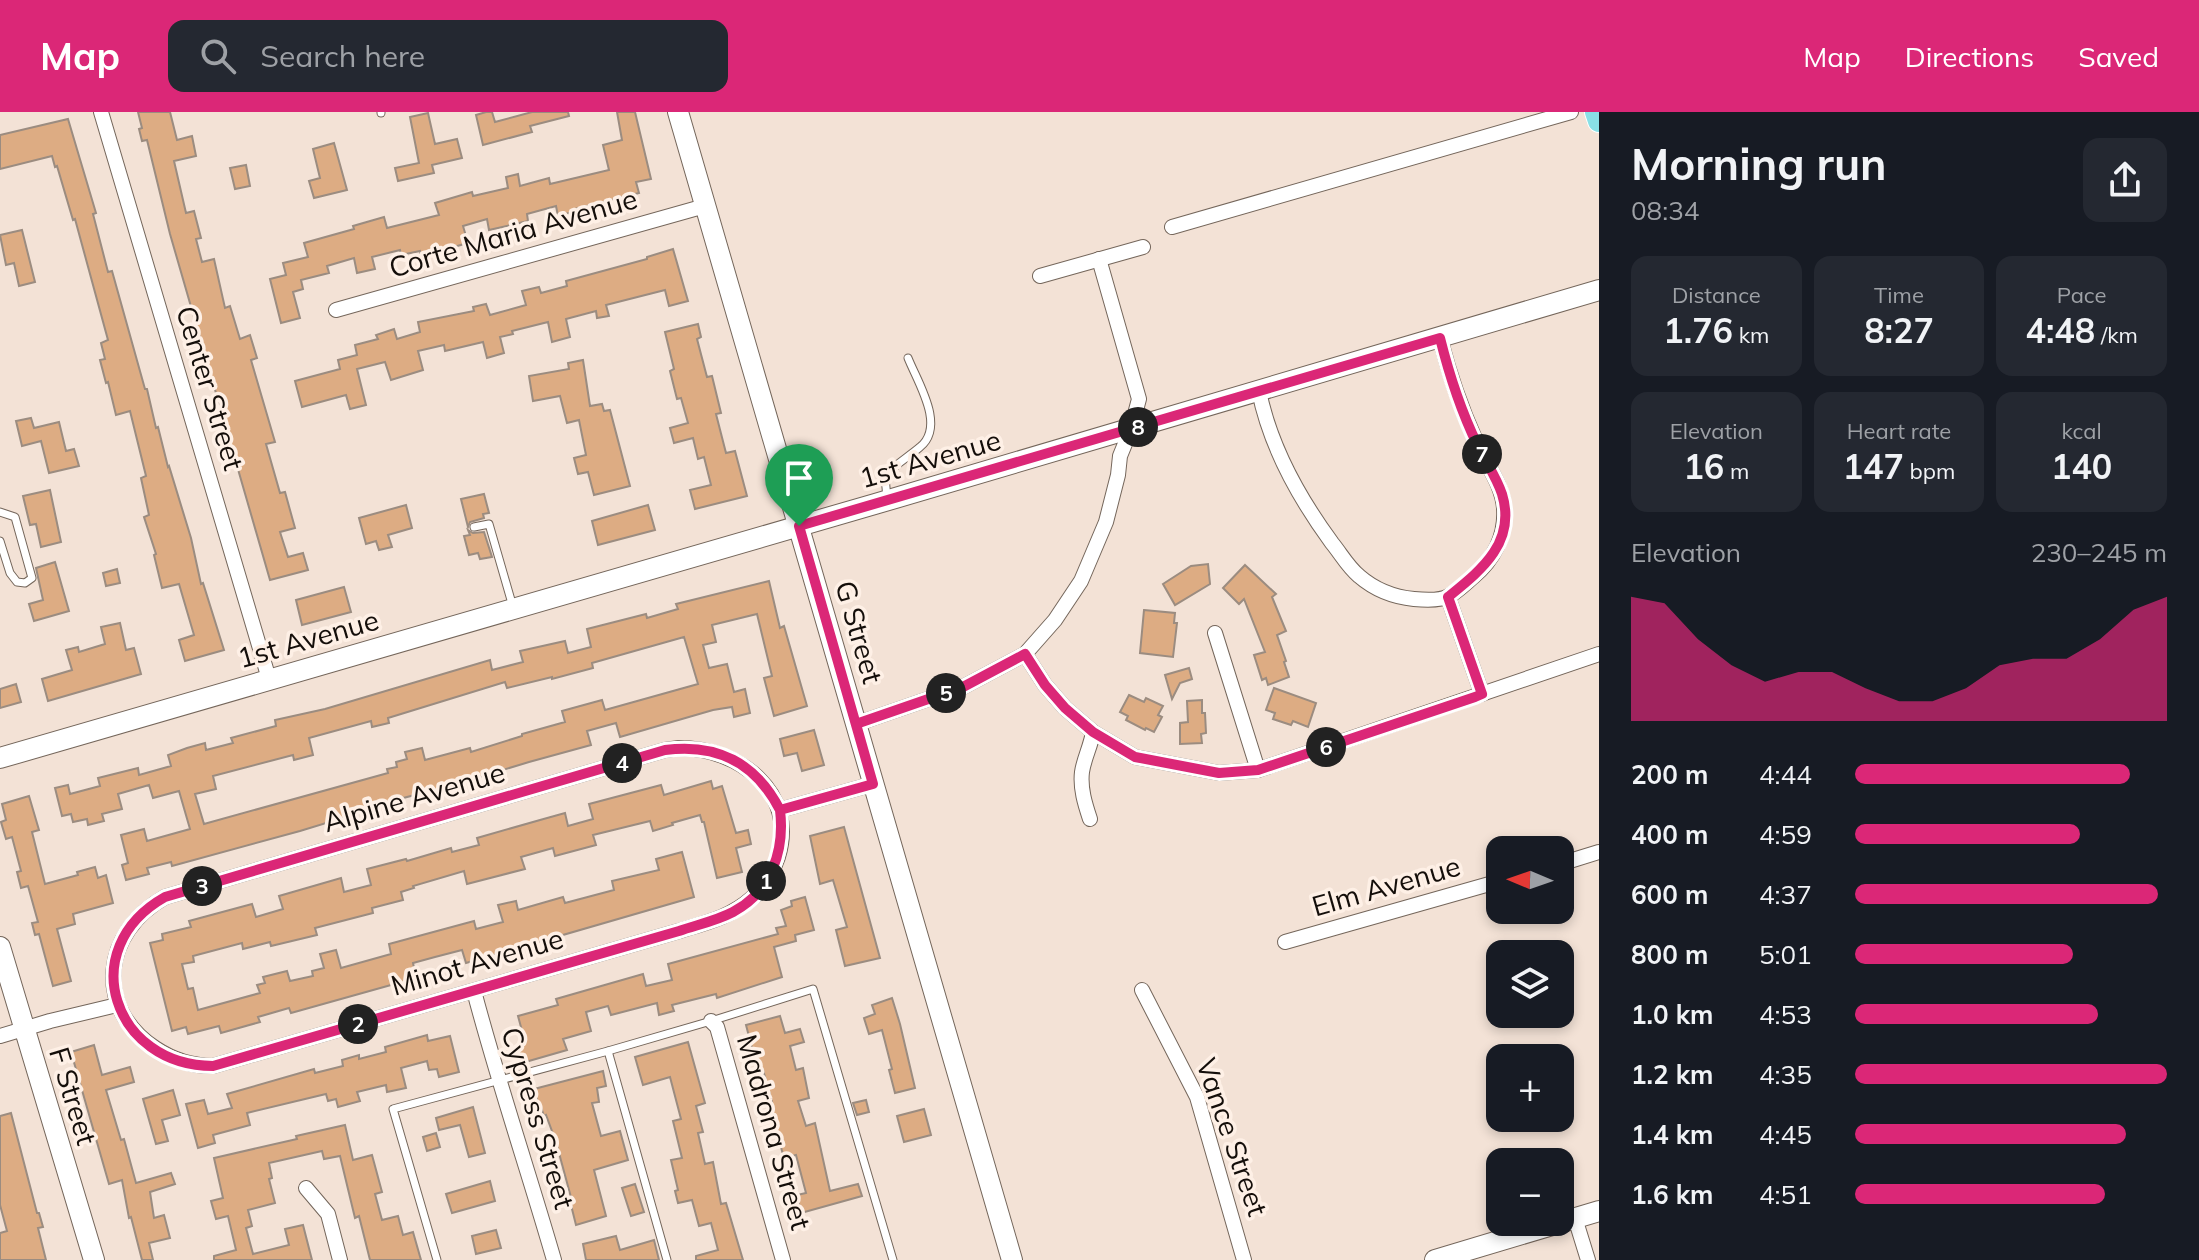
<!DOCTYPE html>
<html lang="en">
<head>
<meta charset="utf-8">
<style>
	:root { --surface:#171b24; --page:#242831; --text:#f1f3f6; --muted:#9ea1a6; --accent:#db2777 }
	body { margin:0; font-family:Mulish,sans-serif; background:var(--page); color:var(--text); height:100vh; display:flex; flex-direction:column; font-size:30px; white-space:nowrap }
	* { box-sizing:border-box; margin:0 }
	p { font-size:26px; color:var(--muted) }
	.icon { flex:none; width:44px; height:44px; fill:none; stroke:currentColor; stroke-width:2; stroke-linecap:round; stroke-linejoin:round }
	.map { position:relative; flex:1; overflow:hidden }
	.panel { display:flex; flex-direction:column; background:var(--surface); width:600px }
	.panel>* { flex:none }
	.needle { width:52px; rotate:272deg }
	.buttons { position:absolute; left:1486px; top:724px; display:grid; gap:16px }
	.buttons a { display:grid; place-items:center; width:88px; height:88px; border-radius:16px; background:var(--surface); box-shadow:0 4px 12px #0003; font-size:40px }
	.pin { position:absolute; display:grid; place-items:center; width:68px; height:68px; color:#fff; margin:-82px -34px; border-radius:50% 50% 50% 0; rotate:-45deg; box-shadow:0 0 8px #0007 }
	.pin .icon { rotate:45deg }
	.km { position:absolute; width:40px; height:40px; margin:-20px; border-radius:50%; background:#222; color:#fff; font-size:22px; line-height:40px; text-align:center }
	.round { display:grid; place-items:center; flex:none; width:84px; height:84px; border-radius:16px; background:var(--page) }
	.summary { display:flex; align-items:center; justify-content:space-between; height:136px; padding:0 32px }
	h1 { font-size:44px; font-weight:700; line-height:60px }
	.figures { display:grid; grid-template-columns:repeat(3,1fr); gap:12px; height:136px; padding:8px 32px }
	.figures div { display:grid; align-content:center; border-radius:16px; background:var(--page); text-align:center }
	.figures b { font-size:34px; font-weight:700 }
	.figures small { font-size:22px; font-weight:400 }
	.figures p { font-size:22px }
	.chart { height:224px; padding:16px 32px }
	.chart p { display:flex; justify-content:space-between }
	.chart svg { width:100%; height:144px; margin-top:8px; fill:var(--accent); opacity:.7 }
	ul { padding:0 32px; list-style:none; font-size:26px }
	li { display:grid; grid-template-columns:128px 96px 1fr; align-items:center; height:60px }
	li i { height:20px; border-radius:10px; background:var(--accent) }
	header { display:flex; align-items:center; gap:48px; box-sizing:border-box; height:112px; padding:0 40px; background:var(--accent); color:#fff }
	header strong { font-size:38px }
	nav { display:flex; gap:44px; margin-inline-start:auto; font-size:28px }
	.search { width:560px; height:72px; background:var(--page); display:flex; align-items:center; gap:20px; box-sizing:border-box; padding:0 28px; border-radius:16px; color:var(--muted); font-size:30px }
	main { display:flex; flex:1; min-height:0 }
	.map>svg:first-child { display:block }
	.building { fill:#ddac83; stroke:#9b8c80; stroke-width:2; fill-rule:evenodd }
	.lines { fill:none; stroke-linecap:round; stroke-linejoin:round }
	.lane-casing { stroke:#74665b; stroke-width:9 }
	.street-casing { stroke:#74665b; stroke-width:16 }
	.secondary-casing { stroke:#74665b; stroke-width:22 }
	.primary-casing { stroke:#fff; stroke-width:24 }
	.lane { stroke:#fff; stroke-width:7 }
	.street { stroke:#fff; stroke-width:14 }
	.secondary { stroke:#fff; stroke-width:20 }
	.primary { stroke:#89e0e6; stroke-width:22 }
	.route-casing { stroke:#fff; stroke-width:16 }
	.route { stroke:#db2777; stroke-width:10 }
	.labels { text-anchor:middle; stroke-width:7; stroke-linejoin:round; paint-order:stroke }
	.street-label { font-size:28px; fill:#140e0a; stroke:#fef0e6 }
</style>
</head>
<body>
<header>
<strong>Map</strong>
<div class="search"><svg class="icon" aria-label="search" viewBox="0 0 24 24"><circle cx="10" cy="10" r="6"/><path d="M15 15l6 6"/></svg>Search here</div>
<nav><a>Map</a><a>Directions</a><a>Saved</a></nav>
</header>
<main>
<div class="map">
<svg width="1599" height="1148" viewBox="0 0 1599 1148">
	<rect width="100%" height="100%" fill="#f3e2d6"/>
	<g class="building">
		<polygon points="138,0 170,0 177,28 192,24 196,44 174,49 186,101 194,99 201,126 196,127 202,150 214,147 225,196 230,194 240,227 250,223 257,246 251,248 275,330 266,332 280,381 285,380 295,416 280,420 288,445 303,441 308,458 270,468 170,122 147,28 142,29 139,17 142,16"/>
		<polygon points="486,0 492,0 495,10 532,0 568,0 569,4 530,14 532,20 483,33 476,3"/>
		<polygon points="617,0 635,0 651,67 636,70 639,81 575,97 576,99 558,104 556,94 527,102 528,109 489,118 487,107 463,114 468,131 421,144 420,139 401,143 400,138 372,145 375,157 357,161 354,146 327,154 329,161 301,168 303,177 293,180 300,206 281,211 270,167 286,163 283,151 308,145 304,131 354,117 353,114 384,105 387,116 439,103 435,91 472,80 473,84 508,76 506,65 518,62 520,74 549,66 550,72 609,58 603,33 622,28"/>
		<polygon points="428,1 435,32 457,27 462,46 432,53 434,61 398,69 395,56 419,51 410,5"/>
		<polygon points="68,7 96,101 93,102 108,160 112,159 145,277 147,277 156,316 158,315 168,355 169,354 191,426 201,472 203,471 224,538 185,549 179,528 194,523 179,472 162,476 154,443 156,442 144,405 149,403 141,366 146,364 130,299 116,303 108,270 106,271 100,248 105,247 101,231 108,228 75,107 73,108 57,54 55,55 52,44 0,57 0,23"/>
		<polygon points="334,31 347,78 314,86 309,69 320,66 313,37"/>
		<polygon points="246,53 250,74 235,77 230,56"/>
		<polygon points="22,118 35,170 19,174 14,151 6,153 0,123"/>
		<polygon points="673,137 688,189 669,194 665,178 606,193 609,204 597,206 596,199 566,207 570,225 552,230 548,210 512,219 513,222 500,225 504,241 487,246 483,230 445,239 444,233 418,239 423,258 391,268 385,250 357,257 366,293 350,297 346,283 302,295 295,269 340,257 338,248 357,243 355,233 378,227 376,223 394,217 397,227 420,220 418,210 474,199 473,195 486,192 490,203 526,193 522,179 539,175 541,181 567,174 566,169 647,147 647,145"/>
		<polygon points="698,212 701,225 697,227 707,265 712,264 721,301 716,302 726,341 735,339 747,384 695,397 690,378 711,373 704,345 698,347 693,326 674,331 670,316 688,311 681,286 677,287 670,259 674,257 665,220"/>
		<polygon points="583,248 590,294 602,292 604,299 610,298 630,374 594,383 588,360 578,362 574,346 586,343 579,308 567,311 560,284 533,289 529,264 569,257 568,251"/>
		<polygon points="31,306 34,316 59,310 66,339 74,337 79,354 49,361 41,329 22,334 16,309"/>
		<polygon points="50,378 61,430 41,435 36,412 30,413 23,384"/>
		<polygon points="484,382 489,401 483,402 484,406 470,410 468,415 461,387"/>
		<polygon points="406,393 412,416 388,423 392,435 379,438 376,429 366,432 359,406"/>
		<polygon points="648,393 655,418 598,433 592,409"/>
		<polygon points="468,418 473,421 484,420 492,445 480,447 478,441 469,443 464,424 470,423"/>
		<polygon points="55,450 69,499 34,509 29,492 43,488 36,456"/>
		<polygon points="1208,452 1210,472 1175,493 1163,472 1191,454"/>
		<polygon points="1245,453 1276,482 1272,485 1286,519 1277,523 1286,549 1284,550 1289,565 1268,573 1266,566 1262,568 1254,543 1265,540 1244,487 1239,492 1223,476"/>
		<polygon points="117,457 120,471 106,474 103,461"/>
		<path d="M769 469 780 516 784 514 807 594 774 604 764 566 772 564 757 502 712 513 716 530 703 533 709 556 727 552 734 580 745 577 750 601 734 605 732 595 713 598 620 625 616 611 587 619 591 633 529 650 457 672 388 690 389 692 345 703 346 705 300 719 172 754 171 750 147 756 149 762 126 768 122 753 128 751 121 723 144 717 147 729 190 717 179 679 153 686 149 673 118 682 122 697 102 702 104 709 88 713 87 707 73 710 71 702 62 704 55 676 68 673 70 682 100 674 98 666 138 656 139 663 171 654 168 643 187 636 205 631 206 638 233 631 231 626 276 614 275 608 325 597 490 548 492 558 523 550 520 539 565 529 568 541 591 535 587 517 646 502 647 506 678 497 676 492ZM684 525 698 572 605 598 602 588 562 599 565 610 522 622V624L471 640 470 636 425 648 422 636 405 640 407 647 396 650 397 655 387 657 388 661 204 712 195 682 216 677 213 664 293 643 294 648 313 643 309 626 371 609 372 615 389 611 388 606 505 570 507 576 552 565V567L593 556 592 551Z"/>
		<polygon points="344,475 351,500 302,513 296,488"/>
		<polygon points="1144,498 1175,501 1174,511 1177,511 1173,545 1140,541"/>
		<polygon points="120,511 126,538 134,536 141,562 48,589 42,567 72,558 66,538 78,535 79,540 105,532 101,515"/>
		<polygon points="1189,556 1192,567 1180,571 1172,587 1165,563"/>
		<polygon points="16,572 21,590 0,596 0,577"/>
		<polygon points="1274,576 1316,591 1308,615 1293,609 1291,613 1273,607 1275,601 1266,598"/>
		<polygon points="1129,583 1144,590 1146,586 1163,594 1158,603 1162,605 1154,620 1146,616 1145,618 1126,608 1128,604 1120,600"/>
		<polygon points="1202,588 1202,601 1205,601 1206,621 1201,622 1202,631 1180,632 1180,611 1188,610 1187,589"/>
		<polygon points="814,618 824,653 802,659 797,641 784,644 780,627"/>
		<polygon points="711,669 713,677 722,674 736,721 748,718 751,732 736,736 742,760 717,766 704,710 702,710 700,703 672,711 673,713 653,719 650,709 593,723 596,733 555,744 553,736 521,745 525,757 467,772 464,759 413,774 414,776 401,780 403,788 372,796 373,801 315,816 317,823 271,834 270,830 243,837 242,831 193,844 194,850 182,852 188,877 193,876 198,898 260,881 257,873 265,871 263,865 287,859 290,869 313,864 312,859 324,856 320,842 336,838 341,856 391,842 389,832 474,809 476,817 503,810 498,793 516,789 518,798 563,785 565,791 614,778 612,769 659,758 656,747 682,740 694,785 466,851 462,838 435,845 413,851 416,866 291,901 289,896 258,905 260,910 221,921 219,914 188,922 186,915 172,919 150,831 163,828 162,822 191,815 189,809 252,792 256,805 283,797 279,784 341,766 344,780 371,773 367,757 406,747 407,749 451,736 452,740 479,733 477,726 540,708 565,701 568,714 593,707 589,692 661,673 664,683"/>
		<polygon points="29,684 39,718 32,720 45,772 78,763 77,760 95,755 98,766 106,763 113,791 73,802 75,812 57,817 71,869 53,874 39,822 35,823 32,811 38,810 28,774 21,776 17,760 21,759 12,725 6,727 1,710 6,708 2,692"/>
		<polygon points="844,715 880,846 845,854 836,818 847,815 833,768 820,772 810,724"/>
		<polygon points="805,785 814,818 795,823 796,829 774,835 782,865 717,886 716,882 672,893 674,899 659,903 657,891 611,903 608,894 586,900 591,919 563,927 567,938 522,951 517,933 525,930 518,904 558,893 556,887 643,862 646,874 672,868 668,852 778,822 776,816 786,814 781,798 792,794 791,789"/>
		<polygon points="892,886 900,912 915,976 895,981 889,958 892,957 882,918 869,922 864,906 875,902 872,893"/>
		<polygon points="780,904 785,921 800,917 804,930 790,934 796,958 803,956 809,986 798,989 806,1014 815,1011 830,1079 858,1072 862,1084 801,1101 797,1083 806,1081 796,1043 784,1046 772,1003 769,1004 766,992 772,990 763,958 758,959 746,913"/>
		<polygon points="427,923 428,929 450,924 459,960 439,965 437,957 429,958 427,949 401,956 406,976 387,980 386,973 357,980 360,989 338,995 336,987 328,989 326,982 247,1001 250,1013 213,1023 215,1031 198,1036 186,992 204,988 208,1002 232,996 227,982 314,957 315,961 343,954 342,948 359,943 359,947 386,940 385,935"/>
		<polygon points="688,930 705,991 696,994 703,1020 698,1021 705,1052 713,1050 721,1092 726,1091 743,1148 696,1148 696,1144 718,1138 711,1111 699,1114 692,1088 678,1091 675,1079 678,1078 671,1048 682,1046 673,1009 681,1007 670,965 643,973 635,945"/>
		<polygon points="94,933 102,963 130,955 134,970 106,978 121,1028 124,1027 136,1071 171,1061 175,1072 150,1080 154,1106 164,1103 170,1126 149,1131 153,1148 142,1148 131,1105 129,1106 122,1068 109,1072 71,940"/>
		<polygon points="603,959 606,974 597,976 599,990 592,991 601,1024 620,1019 628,1048 594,1058 606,1104 576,1113 570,1089 572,1089 556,1030 546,1003 544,1004 541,995 539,995 534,977"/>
		<polygon points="173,978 180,1003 162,1008 168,1029 156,1032 143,987"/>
		<polygon points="866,988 869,1000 857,1003 853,991"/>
		<polygon points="473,995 485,1041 469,1045 460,1013 439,1018 436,1006"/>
		<polygon points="924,997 931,1023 904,1030 897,1004"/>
		<polygon points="11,1001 37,1101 39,1101 43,1115 38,1116 46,1148 0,1148 0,1121 7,1119 0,1093 0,1004"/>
		<polygon points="345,1013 353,1048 372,1043 382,1080 375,1082 382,1108 398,1104 403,1123 413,1120 421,1148 370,1148 359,1104 355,1106 340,1044 324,1047 322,1039 269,1051 272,1066 269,1067 275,1091 248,1098 252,1114 246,1116 253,1142 289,1133 285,1117 303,1113 312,1148 214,1148 214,1144 236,1138 228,1104 216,1107 211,1089 223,1086 214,1046 297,1027 296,1024"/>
		<polygon points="436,1021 440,1035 427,1039 423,1025"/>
		<polygon points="490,1069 495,1089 452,1101 446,1082"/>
		<polygon points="635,1072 644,1100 631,1104 622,1076"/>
		<polygon points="496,1118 501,1136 476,1142 472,1124"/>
		<polygon points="616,1124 620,1138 654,1128 659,1148 586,1148 583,1132"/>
	</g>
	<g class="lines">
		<defs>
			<g id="lane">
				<polyline points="381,0 381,1"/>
				<path d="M887 386 885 365C897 350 906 347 920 335 946 314 918 271 908 246"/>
				<polyline points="0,400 15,405 32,466 25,471 17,470 10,461 0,429"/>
				<polyline points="474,415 489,412 513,495"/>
				<polyline points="608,939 667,1148"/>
				<polyline points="437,1148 393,997 608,939 711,909 813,877 893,1148"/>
			</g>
			<g id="street">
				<polyline points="101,0 269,567"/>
				<polyline points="1172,115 1571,0"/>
				<polyline points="1040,164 1143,135"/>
				<polyline points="336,198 705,94"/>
				<path d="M1259 279C1270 334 1299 386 1332 431 1341 442 1348 455 1359 464 1374 477 1393 485 1414 487 1424 488 1440 489 1449 484 1458 479 1466 471 1473 465 1494 448 1506 423 1504 396 1502 371 1485 351 1476 329 1461 296 1449 261 1440 226"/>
				<polyline points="1448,485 1482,582"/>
				<polyline points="1215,521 1258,658"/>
				<polyline points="1025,542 1045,573 1065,596 1093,620 1135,645 1219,661 1258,658 1599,542"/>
				<polyline points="856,612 963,575 1025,542 1055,508 1081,469 1106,410 1118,363 1120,344 1131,317 1139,287 1099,147"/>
				<path d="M679 636C739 636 798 680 778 745 773 760 764 776 752 786 731 805 705 811 679 819L213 954C192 954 173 948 155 936 93 895 103 820 165 785L665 638Z"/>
				<polyline points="780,698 873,672"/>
				<path d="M1090 707C1085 692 1080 676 1082 660 1084 646 1091 634 1093 620"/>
				<polyline points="1560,752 1599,740"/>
				<polyline points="1285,830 1500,769"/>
				<polyline points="1142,878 1197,985 1244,1148"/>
				<path d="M474 879C498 970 528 1058 554 1148"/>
				<polyline points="711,909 717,915 783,1148"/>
				<polyline points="0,924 50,909 117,893"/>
				<polyline points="306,1076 328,1102 340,1148"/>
				<polyline points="1575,1106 1588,1148"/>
			</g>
			<g id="secondary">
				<polyline points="678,0 1012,1148"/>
				<polyline points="0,646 875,392 1599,178"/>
				<polyline points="0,835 94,1148"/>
				<polyline points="1435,1148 1599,1099"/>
			</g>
			<polyline id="primary" points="1596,0 1599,9"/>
		</defs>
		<use href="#lane" class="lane-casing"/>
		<use href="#street" class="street-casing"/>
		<use href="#secondary" class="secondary-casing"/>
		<use href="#primary" class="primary-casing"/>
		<use href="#lane" class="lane"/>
		<use href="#street" class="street"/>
		<use href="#secondary" class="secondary"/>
		<use href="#primary" class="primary"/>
	</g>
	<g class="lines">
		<defs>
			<path id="route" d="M799 414 873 672 780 698C785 739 771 780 733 800 716 809 696 813 679 819L213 954C114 954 73 837 165 785L665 638C717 631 756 651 780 698L873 672 856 612 963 575 1025 542 1045 573 1065 596 1093 620 1135 645 1219 661 1258 658 1475 585 1482 582 1448 485C1480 459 1517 431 1502 382 1496 364 1485 349 1477 332 1461 299 1449 262 1440 226L799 414"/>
		</defs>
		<use href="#route" class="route-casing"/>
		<use href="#route" class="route"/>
	</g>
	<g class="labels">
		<g class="street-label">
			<text transform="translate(513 121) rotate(-16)" y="10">Corte Maria Avenue</text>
			<text transform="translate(210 276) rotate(73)" y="10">Center Street</text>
			<text transform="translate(930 347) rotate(-16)" y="10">1st Avenue</text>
			<text transform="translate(859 520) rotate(74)" y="10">G Street</text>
			<text transform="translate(308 527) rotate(-16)" y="10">1st Avenue</text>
			<text transform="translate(414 685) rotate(-16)" y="10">Alpine Avenue</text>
			<text transform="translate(1386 774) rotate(-16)" y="10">Elm Avenue</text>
			<text transform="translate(477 850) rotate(-16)" y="10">Minot Avenue</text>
			<text transform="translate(73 984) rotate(73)" y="10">F Street</text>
			<text transform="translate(538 1006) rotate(73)" y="10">Cypress Street</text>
			<text transform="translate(774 1020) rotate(74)" y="10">Madrona Street</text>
			<text transform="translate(1232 1025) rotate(71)" y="10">Vance Street</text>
		</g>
	</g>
</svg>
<div class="buttons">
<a><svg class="needle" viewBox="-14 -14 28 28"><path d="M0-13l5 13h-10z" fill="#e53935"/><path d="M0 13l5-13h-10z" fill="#9ea1a6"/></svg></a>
<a><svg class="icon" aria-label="layers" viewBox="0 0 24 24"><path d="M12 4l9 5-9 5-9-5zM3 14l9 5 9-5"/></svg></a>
<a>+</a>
<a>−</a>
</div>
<div class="pin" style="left:799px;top:414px;background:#1e9e55"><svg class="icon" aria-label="arrive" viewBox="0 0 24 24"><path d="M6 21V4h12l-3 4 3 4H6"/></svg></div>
<b class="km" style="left:766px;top:769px">1</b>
<b class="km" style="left:358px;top:912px">2</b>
<b class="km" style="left:202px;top:774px">3</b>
<b class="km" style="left:622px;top:651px">4</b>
<b class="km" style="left:946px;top:581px">5</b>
<b class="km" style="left:1326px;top:635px">6</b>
<b class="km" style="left:1482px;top:342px">7</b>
<b class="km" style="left:1138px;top:315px">8</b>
</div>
<section class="panel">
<div class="summary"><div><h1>Morning run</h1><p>08:34</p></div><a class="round"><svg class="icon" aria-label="share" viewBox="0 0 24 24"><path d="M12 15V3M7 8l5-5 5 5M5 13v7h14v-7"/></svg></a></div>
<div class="figures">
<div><p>Distance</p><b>1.76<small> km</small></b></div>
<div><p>Time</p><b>8:27</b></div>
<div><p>Pace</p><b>4:48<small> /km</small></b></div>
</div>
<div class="figures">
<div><p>Elevation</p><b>16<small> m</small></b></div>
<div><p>Heart rate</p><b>147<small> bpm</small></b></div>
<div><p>kcal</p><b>140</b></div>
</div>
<div class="chart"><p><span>Elevation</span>230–245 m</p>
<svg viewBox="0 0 160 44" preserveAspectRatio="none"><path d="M0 44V6L10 8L20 19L30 27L40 32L50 29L60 29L70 34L80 38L90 38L100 34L110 27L120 25L130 25L140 19L150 10L160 6V44z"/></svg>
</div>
<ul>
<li><b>200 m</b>4:44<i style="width:88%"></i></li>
<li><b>400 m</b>4:59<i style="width:72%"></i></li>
<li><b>600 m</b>4:37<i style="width:97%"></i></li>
<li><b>800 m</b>5:01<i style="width:70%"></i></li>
<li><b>1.0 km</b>4:53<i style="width:78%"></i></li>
<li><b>1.2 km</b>4:35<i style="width:100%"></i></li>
<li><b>1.4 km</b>4:45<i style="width:87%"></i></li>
<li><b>1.6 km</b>4:51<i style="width:80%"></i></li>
</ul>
</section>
</main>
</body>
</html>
